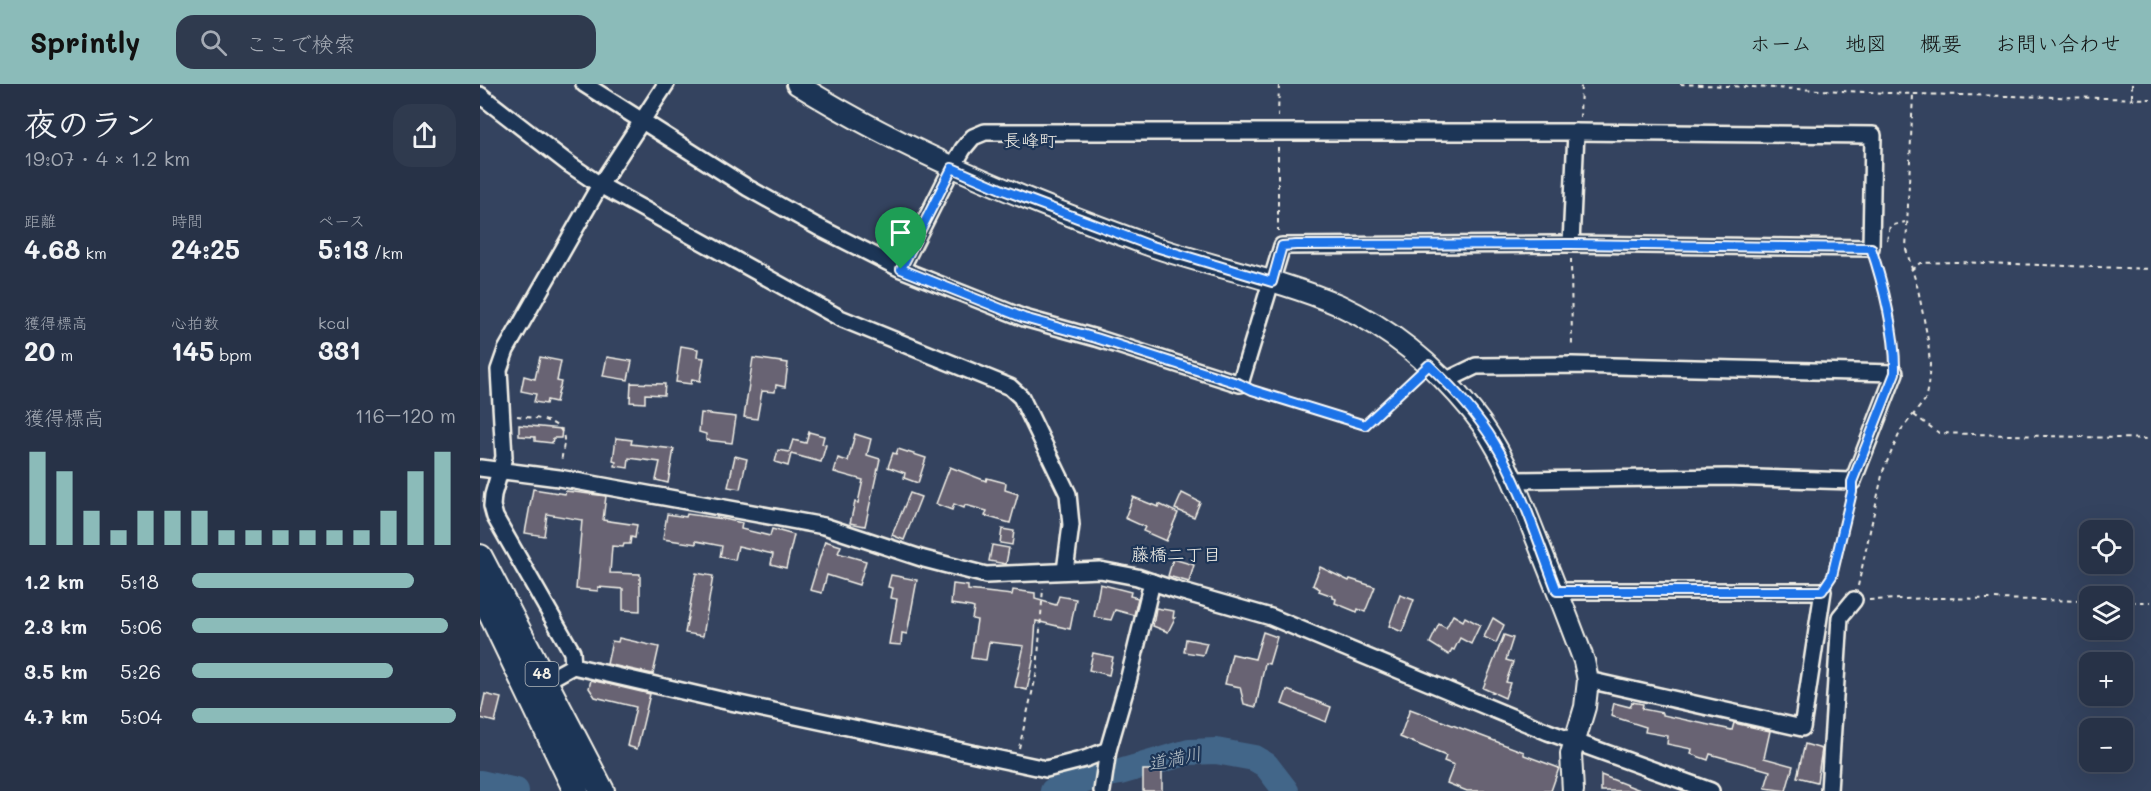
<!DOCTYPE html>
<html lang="ja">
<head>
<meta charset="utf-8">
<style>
	:root { --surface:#273247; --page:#2f3a4e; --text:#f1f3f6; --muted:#a4aab4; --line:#434d60; --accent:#8bbbb9 }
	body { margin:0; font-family:Mali,"Klee One",sans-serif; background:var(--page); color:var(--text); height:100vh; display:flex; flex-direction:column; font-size:22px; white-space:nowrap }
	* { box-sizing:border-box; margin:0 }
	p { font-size:20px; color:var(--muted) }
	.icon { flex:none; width:33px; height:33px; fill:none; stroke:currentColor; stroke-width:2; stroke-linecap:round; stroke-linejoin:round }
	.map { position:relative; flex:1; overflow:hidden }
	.sheet { display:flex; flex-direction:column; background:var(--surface); width:480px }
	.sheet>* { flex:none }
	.buttons { position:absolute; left:1599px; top:436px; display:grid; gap:12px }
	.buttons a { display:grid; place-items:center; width:54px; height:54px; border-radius:12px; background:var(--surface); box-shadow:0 6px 24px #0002,0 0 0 2px var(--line); font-size:30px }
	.pin { position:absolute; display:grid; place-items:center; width:51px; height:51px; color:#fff; margin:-62px -26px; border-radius:50% 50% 50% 0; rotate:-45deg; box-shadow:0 0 6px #0007 }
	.pin .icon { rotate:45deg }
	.round { display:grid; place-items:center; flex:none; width:63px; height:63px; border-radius:18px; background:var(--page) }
	.summary { display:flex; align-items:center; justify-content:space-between; height:102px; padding:0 24px }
	h1 { font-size:33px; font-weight:700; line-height:45px }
	.metrics { display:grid; grid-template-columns:repeat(3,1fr); gap:9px; height:102px; padding:6px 24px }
	.metrics div { display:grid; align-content:center }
	.metrics b { font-size:26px; font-weight:700 }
	.metrics small { font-size:16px; font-weight:400 }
	.metrics p { font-size:16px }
	.chart { height:168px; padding:12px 24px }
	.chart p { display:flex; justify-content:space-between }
	.chart svg { width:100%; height:108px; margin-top:6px; stroke:var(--accent); stroke-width:6 }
	ul { padding:0 24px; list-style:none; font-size:20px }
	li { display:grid; grid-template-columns:96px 72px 1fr; align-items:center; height:45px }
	li i { height:15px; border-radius:8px; background:var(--accent) }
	header { display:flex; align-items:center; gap:36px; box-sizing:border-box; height:84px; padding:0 30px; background:var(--accent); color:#111 }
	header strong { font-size:28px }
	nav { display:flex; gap:33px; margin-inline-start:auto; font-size:21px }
	.search { width:420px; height:54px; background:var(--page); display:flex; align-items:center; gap:15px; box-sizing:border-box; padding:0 21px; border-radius:18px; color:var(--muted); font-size:22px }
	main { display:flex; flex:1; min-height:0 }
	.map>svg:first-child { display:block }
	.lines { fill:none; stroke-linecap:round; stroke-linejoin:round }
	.river { stroke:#426689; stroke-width:26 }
	.building { fill:#686473; stroke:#f4f1e8; stroke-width:1.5 }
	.minor-casing { stroke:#f4f1e8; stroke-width:20 }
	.tertiary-casing { stroke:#f4f1e8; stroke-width:24 }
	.primary-casing { stroke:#f4f1e8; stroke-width:28 }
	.path { stroke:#f4f1e8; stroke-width:2; stroke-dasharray:4.5 4.5; stroke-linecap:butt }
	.minor { stroke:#1d3557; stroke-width:15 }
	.tertiary { stroke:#1d3557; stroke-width:20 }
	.primary { stroke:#1d3557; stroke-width:24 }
	.route-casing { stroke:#fff; stroke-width:12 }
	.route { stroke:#1a73e8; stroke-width:8 }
	.labels { text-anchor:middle; stroke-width:4.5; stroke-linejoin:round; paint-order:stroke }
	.shield { fill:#1d3557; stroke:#b4b9bc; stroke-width:1.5 }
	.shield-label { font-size:15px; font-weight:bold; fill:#f4f1e8 }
	.neighbourhood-label { font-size:18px; fill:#f4f1e8; stroke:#1d3557 }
	.water-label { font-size:18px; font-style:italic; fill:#b6c0c7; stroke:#1d3557 }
</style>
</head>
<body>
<header>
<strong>Sprintly</strong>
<div class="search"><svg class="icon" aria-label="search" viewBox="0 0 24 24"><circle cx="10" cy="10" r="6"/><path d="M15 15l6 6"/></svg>ここで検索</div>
<nav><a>ホーム</a><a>地図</a><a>概要</a><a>お問い合わせ</a></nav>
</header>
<main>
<section class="sheet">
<div class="summary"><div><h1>夜のラン</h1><p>19:07 · 4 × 1.2 km</p></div><a class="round"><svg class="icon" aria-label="share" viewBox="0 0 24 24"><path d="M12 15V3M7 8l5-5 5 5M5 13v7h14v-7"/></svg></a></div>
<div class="metrics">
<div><p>距離</p><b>4.68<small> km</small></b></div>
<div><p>時間</p><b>24:25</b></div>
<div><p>ペース</p><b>5:13<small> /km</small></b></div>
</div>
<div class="metrics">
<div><p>獲得標高</p><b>20<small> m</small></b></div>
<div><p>心拍数</p><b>145<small> bpm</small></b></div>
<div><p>kcal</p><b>331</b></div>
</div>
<div class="chart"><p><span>獲得標高</span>116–120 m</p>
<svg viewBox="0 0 160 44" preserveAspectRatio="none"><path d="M5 44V6M15 44V14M25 44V30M35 44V38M45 44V30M55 44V30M65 44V30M75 44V38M85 44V38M95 44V38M105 44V38M115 44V38M125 44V38M135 44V30M145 44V14M155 44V6"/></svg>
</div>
<ul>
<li><b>1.2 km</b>5:18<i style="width:84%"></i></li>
<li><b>2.3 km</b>5:06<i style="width:97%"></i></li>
<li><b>3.5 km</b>5:26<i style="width:76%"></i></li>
<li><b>4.7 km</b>5:04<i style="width:100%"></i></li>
</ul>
</section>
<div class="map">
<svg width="1671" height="707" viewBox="0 0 1671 707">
	<rect width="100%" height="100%" fill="#34435f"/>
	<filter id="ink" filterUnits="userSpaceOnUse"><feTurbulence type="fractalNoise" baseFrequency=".0167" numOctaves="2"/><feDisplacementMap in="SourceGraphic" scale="12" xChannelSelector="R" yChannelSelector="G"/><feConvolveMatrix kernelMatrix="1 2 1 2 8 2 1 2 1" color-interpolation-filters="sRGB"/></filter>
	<g filter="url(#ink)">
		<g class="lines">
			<g class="river">
				<polyline points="0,699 36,707"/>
				<polyline points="573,707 618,692 640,688 709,668 736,667 774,674 786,681 806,707"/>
			</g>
		</g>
		<g class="building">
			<polygon points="201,262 218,265 217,273 224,274 220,297 212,295 211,300 196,298"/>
			<polygon points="60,273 81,277 77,297 81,298 76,318 67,316 66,320 54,318 56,310 41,307 44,292 55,295"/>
			<polygon points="127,273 152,277 148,296 123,292"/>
			<polygon points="273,274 308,279 305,303 296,301 295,308 282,307 277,335 264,333"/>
			<polygon points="151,299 185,300 184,311 165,310 165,319 150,318"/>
			<polygon points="221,329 256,333 252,359 226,356 226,350 219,348"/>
			<polygon points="39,341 82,345 81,354 73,354 72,359 55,357 55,353 39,352"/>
			<polygon points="329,348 344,352 342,360 346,361 341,378 311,370 308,382 295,378 298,366 309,368 313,356 326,359"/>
			<polygon points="375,350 391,355 387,371 400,375 385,442 370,439 375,418 378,419 383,396 354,388 358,374 368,377"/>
			<polygon points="136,354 152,356 151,360 194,365 188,399 176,396 180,378 149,374 148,384 135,382 136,378 133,377"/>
			<polygon points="418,365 446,374 438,399 424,394 425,389 408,383 413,369 416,370"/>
			<polygon points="255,372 267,375 260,405 248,403"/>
			<polygon points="470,383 506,397 507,394 526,399 525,406 538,410 530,439 505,432 507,427 485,421 484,424 474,420 472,426 456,420"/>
			<polygon points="53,405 85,410 86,407 126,412 123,436 157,441 155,454 151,453 150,460 144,460 143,463 132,462 130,489 160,490 160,527 143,526 143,505 118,503 118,507 96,505 102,436 67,430 64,452 45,449"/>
			<polygon points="430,409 441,413 424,456 412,451"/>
			<polygon points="702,409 720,418 714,433 695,425"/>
			<polygon points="653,413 678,423 679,420 698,429 686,457 663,447 665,443 645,434"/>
			<polygon points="187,430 206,433 207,430 244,435 262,439 261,445 290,452 292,445 314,451 306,484 291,480 293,470 258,462 255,476 240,473 242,462 216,457 216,460 183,455"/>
			<polygon points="522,445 534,447 532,461 520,459"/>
			<polygon points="345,457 361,462 358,469 386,477 379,501 347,491 342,509 330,506"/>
			<polygon points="512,461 529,464 526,480 509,477"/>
			<polygon points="693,475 714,481 709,498 688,492"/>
			<polygon points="840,483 869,497 870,495 895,503 885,528 878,525 877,528 855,519 856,515 853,514 853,512 839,507 840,505 833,501"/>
			<polygon points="216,489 233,492 223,552 205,549"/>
			<polygon points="411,491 437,496 427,550 422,549 421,561 409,560 417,515 411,514 413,504 408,503"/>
			<polygon points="473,500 488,502 488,506 532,511 533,506 555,509 555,515 576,521 579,512 596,515 590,545 556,537 553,577 547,606 535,603 544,562 509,558 506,576 491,574 497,536 492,535 494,524 491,523 471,520"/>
			<polygon points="620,500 651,508 650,512 658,514 654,531 635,526 631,536 614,533"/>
			<polygon points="920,511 934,516 922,548 909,542"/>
			<polygon points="676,524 694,527 693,534 695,534 688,548 673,542"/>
			<polygon points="973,531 983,537 985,533 1000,541 991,560 980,554 974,566 972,565 969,571 950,559 959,540 966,544"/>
			<polygon points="1013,534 1024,541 1016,559 1004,553"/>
			<polygon points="783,548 797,553 789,580 785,579 776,623 764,620 760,603 745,600 752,570 775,575"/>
			<polygon points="1024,551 1033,554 1026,576 1033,578 1026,598 1030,599 1025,614 1003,604"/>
			<polygon points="139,554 179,563 173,590 127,580 132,557 138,558"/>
			<polygon points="706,555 727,559 723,571 704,568"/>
			<polygon points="613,569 633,573 629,591 609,586"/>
			<polygon points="111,596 170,610 157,665 147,662 156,623 115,613 109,604"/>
			<polygon points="807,606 851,623 846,638 802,620"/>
			<polygon points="5,610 21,614 15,638 0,634"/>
			<polygon points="1152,618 1163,620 1162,625 1183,629 1183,631 1252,646 1254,639 1290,647 1284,674 1313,682 1306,707 1285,704 1290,687 1230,670 1228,676 1211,670 1212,665 1187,660 1188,652 1165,648 1166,643 1131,632 1134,619 1150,623"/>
			<polygon points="930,625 1044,668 1044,671 1079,684 1071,707 987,707 967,699 974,681 964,677 966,672 920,653"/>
			<polygon points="1325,660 1342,665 1337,698 1317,693"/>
			<rect x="663" y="686" width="19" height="21"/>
			<polygon points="1121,691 1160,706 1160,707 1121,707"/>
		</g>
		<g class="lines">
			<defs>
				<g id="minor">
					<polyline points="104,0 268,104 338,143 421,185 544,234 616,254 760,300 802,162 1091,160 1391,164 1393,51 1096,48 505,48 493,53 483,65 472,84 421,185"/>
					<polyline points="0,11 89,80 120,101 360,234 530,303 541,313 588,410 591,441 585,487"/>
					<polyline points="1091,160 1096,48"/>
					<polyline points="965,297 996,282 1092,281 1415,289 1373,397 1247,393 1033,396"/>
					<polyline points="0,384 79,394 344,442 444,475 506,491 620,486 657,493 696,506 791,533 1068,648 1231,707"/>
					<polyline points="1077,507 1343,507 1322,644 1108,596"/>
					<polyline points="93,582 241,616 566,685 605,675 628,666"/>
					<polyline points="66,597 93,582 92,568 15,433 12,422 13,411 24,373 19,286 26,266 120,101 186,0"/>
					<polyline points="622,707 628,666 648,597 672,498"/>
					<polyline points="1349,707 1360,533 1374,516"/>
				</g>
				<path id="tertiary" d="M317 0C426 68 545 116 666 160 729 183 797 194 859 221 911 245 956 283 992 327 1023 365 1039 411 1057 456 1073 496 1089 536 1104 577L1108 596 1105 623 1091 670 1093 707"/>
				<g id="primary">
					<polyline points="0,473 122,707"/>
					<polyline points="0,507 96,707"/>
				</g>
			</defs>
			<use href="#minor" class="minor-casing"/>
			<use href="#tertiary" class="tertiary-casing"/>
			<use href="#primary" class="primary-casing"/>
			<g class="path">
				<polyline points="1200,0 1433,10 1671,15"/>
				<polyline points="1652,0 1652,15"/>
				<polyline points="798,33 799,0"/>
				<polyline points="1100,34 1101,0"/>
				<polyline points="798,63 798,147"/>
				<polyline points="1407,156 1410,142 1425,138"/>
				<polyline points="1091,175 1092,265"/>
				<polyline points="1395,177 1416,274"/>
				<polyline points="1431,186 1440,179 1478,178 1671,185"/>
				<polyline points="773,307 885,341 935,294"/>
				<polyline points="1434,331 1459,349 1671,355"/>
				<path d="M37 332C52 334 82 334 84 355 84 362 82 371 81 379"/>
				<polyline points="1350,494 1371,413"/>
				<polyline points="1378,502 1403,387 1421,346 1445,316 1448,302 1450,281 1448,256 1438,205 1426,165 1433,10"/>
				<polyline points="1389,516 1460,514 1610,517"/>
				<polyline points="1642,518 1671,518"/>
				<polyline points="539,664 557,588 563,504"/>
			</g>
			<use href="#minor" class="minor"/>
			<use href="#tertiary" class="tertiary"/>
			<use href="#primary" class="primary"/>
		</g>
	</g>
	<g class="lines" filter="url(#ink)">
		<defs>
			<path id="route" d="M472 84 523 106 669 161 792 198 802 162 816 161 1091 160 1391 164C1403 199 1416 252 1415 289L1372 398V408L1352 492 1342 507H1077C1058 458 1042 404 1014 358 997 330 973 304 949 281L885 341 772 306 760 300 616 254 544 234 421 185Z"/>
		</defs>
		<use href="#route" class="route-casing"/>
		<use href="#route" class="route"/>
	</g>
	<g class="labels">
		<rect class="shield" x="45.5" y="578" width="33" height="24" rx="4.5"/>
		<g class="shield-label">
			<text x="62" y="595">48</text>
		</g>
		<g class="neighbourhood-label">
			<text x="550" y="63">長峰町</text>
			<text x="696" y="477">藤橋二丁目</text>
		</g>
		<g class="water-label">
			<text transform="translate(695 675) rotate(-12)" y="6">道満川</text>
		</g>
	</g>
</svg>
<div class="buttons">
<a><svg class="icon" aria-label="locate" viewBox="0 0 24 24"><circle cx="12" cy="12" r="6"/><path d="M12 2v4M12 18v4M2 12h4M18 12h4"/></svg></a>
<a><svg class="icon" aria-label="layers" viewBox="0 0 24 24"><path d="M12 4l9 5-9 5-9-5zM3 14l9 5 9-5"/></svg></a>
<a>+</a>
<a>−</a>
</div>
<div class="pin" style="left:421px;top:185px;background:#1e9e55"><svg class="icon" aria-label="arrive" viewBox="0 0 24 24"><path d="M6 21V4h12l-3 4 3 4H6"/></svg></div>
</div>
</main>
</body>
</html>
